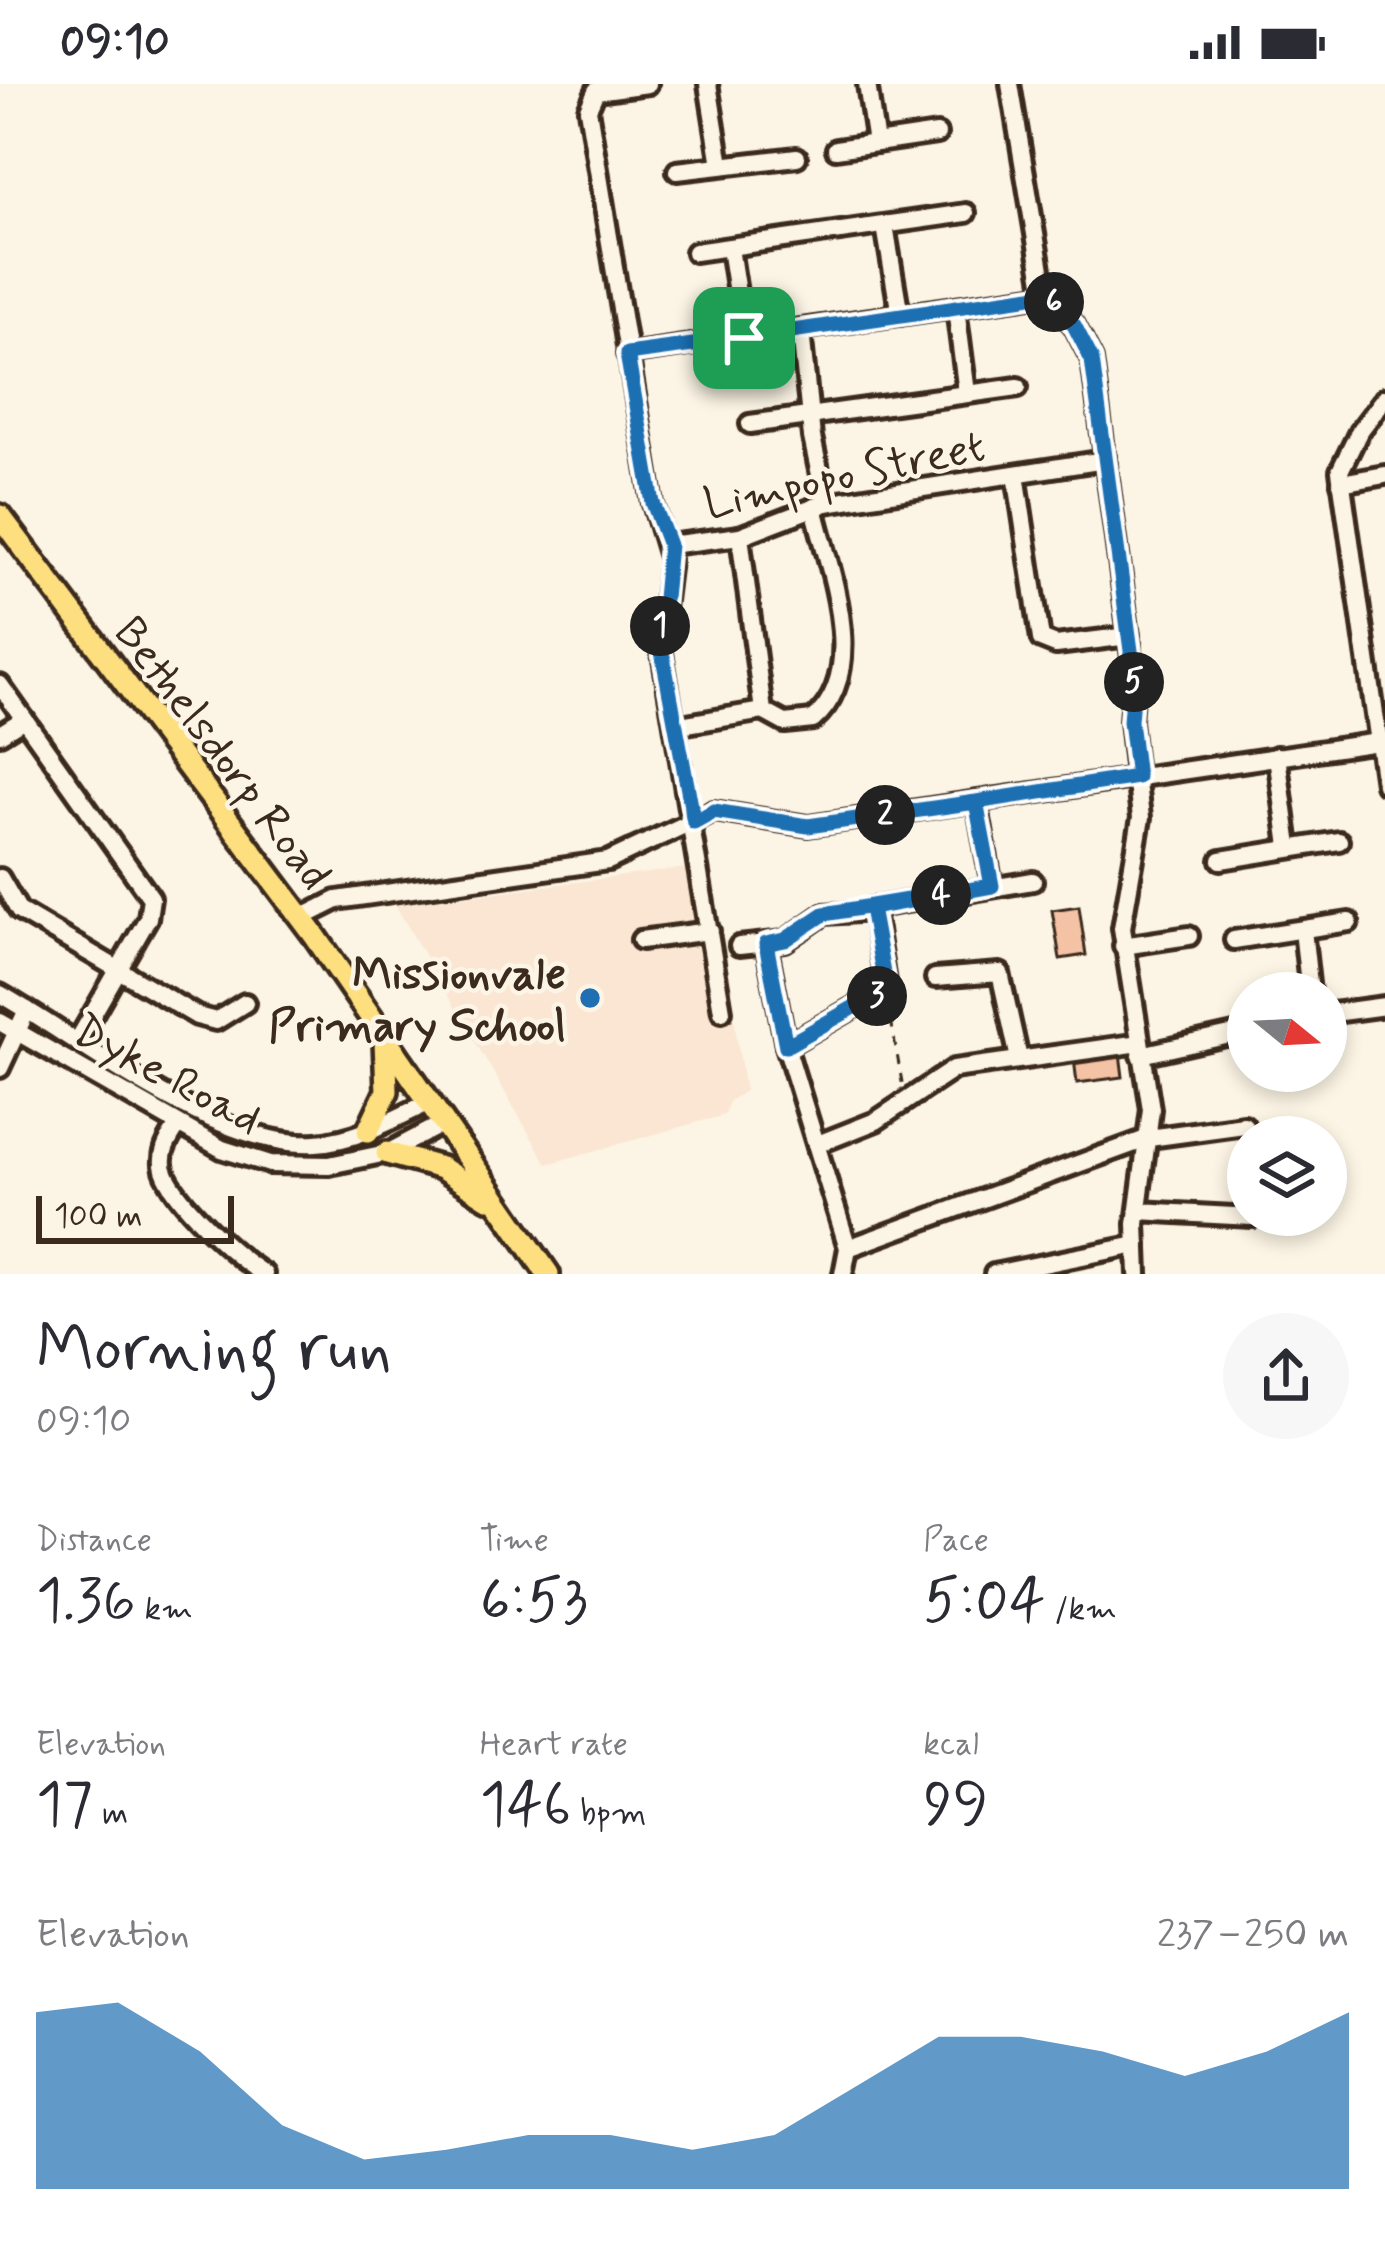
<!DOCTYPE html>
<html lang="en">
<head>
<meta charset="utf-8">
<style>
	:root { --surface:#fff; --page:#f7f7f7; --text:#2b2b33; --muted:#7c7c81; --accent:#1f6fb2 }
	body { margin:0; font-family:Mynerve,sans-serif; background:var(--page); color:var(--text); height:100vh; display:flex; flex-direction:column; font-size:45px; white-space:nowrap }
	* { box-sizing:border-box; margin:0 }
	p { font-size:39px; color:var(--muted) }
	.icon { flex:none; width:66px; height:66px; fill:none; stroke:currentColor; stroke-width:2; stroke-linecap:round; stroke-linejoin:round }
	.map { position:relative; height:1190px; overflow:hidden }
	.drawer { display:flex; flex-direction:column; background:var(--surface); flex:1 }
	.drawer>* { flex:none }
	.needle { width:78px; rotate:108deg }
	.controls { position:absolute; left:1227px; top:888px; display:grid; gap:24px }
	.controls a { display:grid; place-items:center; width:120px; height:120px; border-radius:50%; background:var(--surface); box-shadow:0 6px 18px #0003; font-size:60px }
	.scale { position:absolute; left:36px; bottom:30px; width:198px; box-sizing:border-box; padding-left:12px; border:6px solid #3b2a1e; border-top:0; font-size:33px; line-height:42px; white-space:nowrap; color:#3b2a1e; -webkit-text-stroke:9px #fcf5e5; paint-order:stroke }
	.pin { position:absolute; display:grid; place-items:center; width:102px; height:102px; color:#fff; margin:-51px; border-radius:24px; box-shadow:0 6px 18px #0006 }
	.km { position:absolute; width:60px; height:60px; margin:-30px; border-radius:50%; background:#222; color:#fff; font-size:33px; line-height:60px; text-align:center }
	.round { display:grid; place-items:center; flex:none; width:126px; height:126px; border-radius:63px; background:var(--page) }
	.head { display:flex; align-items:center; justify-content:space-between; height:204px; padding:0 36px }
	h1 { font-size:66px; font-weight:600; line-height:90px }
	.metrics { display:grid; grid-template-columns:repeat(3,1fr); gap:18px; height:204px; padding:12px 36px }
	.metrics div { display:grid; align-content:center }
	.metrics b { font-size:60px; font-weight:600 }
	.metrics small { font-size:33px; font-weight:400 }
	.metrics p { font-size:33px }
	.chart { height:336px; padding:24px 36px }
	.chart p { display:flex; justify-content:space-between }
	.chart svg { width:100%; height:216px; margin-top:12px; fill:var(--accent); opacity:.7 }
	.status { display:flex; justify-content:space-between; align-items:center; height:84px; padding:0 60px; background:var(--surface); direction:ltr }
	.status svg { height:33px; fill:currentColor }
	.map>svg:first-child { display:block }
	.built { fill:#fae6d2 }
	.building { fill:#f4c2a5; stroke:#3b2a1e; stroke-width:3 }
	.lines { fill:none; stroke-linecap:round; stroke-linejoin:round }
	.minor-casing { stroke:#3b2a1e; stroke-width:26 }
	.major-casing { stroke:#3b2a1e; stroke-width:30 }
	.path { stroke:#3b2a1e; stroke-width:3; stroke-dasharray:9 9; stroke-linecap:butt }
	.minor { stroke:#fcf5e5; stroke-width:16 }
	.major { stroke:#fedf80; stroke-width:21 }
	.route-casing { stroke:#fff; stroke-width:24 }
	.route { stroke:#1f6fb2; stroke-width:15 }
	.poi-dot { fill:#1f6fb2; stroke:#fcf5e5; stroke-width:4.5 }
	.labels { text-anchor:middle; stroke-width:9; stroke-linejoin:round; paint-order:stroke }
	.street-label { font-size:45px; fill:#3b2a1e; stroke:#fcf5e5 }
	.poi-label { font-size:45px; font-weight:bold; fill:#3b2a1e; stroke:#fcf5e5; text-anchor:end }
</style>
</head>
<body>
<div class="status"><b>09:10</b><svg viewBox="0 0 49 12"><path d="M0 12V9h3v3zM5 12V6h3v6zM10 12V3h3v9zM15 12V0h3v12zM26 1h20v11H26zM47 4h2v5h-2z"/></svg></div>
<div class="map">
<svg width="1385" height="1190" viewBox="0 0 1385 1190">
	<rect width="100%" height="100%" fill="#fcf5e5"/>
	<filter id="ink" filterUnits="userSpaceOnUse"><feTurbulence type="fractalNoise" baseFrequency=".00833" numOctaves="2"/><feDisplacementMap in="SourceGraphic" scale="24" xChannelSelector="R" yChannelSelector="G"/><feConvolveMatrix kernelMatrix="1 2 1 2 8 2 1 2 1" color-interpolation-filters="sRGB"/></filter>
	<g filter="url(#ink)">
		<polygon class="built" points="711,781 745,1007 729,1017 724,1031 547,1080 395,821"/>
		<g class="building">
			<polygon points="1079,822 1086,871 1060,875 1052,826"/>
			<polygon points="1120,969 1123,993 1077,999 1074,975"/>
		</g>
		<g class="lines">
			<defs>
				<g id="minor">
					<polyline points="648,0 596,7 588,25 653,420 670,476 660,557 722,927"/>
					<polyline points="708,0 721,81"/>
					<polyline points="867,0 876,59"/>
					<polyline points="1010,0 1045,210 1074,241 1092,276 1134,589 1130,637 1141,734 1122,844 1151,1025 1136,1140 1138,1190"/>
					<polyline points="836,65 937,50"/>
					<polyline points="677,87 797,73"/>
					<polyline points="885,142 900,231"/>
					<polyline points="730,164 744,254"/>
					<polyline points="695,168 966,129"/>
					<polyline points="956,224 967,309"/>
					<polyline points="801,247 812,353 826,419"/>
					<polyline points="627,270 1045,210"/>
					<polyline points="1385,314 1359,348 1340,387 1385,700"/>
					<polyline points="750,340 1018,303"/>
					<polyline points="1016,390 1041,555 1056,561 1129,552"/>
					<polyline points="1341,399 1385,391"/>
					<path d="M740 452 763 627 785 639 813 636C871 586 828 484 814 423"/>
					<polyline points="669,461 740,452 826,419 1105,376"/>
					<polyline points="0,601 151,814 148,834 78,956"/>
					<polyline points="675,642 763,627"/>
					<polyline points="0,650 24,635"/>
					<polyline points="1277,672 1289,763"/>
					<polyline points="977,718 992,802"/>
					<polyline points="1221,776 1339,757"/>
					<polyline points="0,794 19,827 197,932 216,937 245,919"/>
					<polyline points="871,824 1033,797"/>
					<polyline points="301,834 337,816 608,777 714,727 808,742 1385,657"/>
					<polyline points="1303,846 1310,909"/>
					<polyline points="641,856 710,847"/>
					<polyline points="1234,856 1349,838"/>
					<polyline points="766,859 786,962 848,1164 843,1190"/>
					<polyline points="739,862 785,857 824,830 874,827 886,905 786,962"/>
					<polyline points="1123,862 1189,852"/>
					<polyline points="935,894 1000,889 1019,975"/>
					<path d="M0 910C86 959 218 1065 316 1059 357 1056 393 1036 429 1018"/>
					<polyline points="1326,930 1385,922"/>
					<polyline points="0,938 222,1065 270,1080 329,1081 387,1069 444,1039"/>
					<polyline points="1141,971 1248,947"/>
					<polyline points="0,984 27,926"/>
					<path d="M178 1041C170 1054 159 1069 164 1086 174 1117 236 1173 264 1190"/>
					<polyline points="818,1060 876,1037 954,985 1140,959"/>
					<polyline points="1138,1127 1253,1133"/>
					<polyline points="848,1164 1149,1054 1244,1041"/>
					<polyline points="994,1190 1137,1161"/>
				</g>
				<g id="major">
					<polyline points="0,432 315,852 548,1190"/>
					<polyline points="368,1047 387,1007 385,957"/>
					<polyline points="387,1069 441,1084 488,1114"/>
				</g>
			</defs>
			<use href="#minor" class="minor-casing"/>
			<use href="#major" class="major-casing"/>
			<polyline class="path" points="888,919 903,1004"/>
			<use href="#minor" class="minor"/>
			<use href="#major" class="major"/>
		</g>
	</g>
	<g class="lines" filter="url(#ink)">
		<defs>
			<polyline id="route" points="744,254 627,270 653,419 669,461 660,557 694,738 714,727 808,742 976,718 992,802 871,824 886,905 786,962 766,860 785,856 824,830 992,802 976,718 1137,693 1130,637 1134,589 1092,276 1074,241 1045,210 744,254"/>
		</defs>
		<use href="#route" class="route-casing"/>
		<use href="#route" class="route"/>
	</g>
	<circle class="poi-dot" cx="590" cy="914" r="12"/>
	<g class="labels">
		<g class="street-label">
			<text transform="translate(844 389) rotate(-12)" y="16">Limpopo Street</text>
			<text transform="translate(224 668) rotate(53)" y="16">Bethelsdorp Road</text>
			<text transform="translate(168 989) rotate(28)" y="16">Dyke Road</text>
		</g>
		<g class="poi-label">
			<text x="566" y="904">Missionvale<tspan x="566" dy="52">Primary School</tspan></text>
		</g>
	</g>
</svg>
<div class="controls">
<a><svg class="needle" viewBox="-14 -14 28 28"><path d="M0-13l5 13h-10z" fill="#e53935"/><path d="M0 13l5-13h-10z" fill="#7c7c81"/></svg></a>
<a><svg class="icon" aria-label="layers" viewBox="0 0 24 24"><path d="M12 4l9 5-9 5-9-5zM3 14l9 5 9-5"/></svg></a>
</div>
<div class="scale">100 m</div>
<div class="pin" style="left:744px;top:254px;background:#1e9e55"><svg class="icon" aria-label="arrive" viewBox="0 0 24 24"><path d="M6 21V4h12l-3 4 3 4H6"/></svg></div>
<b class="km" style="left:660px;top:542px">1</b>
<b class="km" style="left:885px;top:731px">2</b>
<b class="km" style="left:877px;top:912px">3</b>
<b class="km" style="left:941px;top:811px">4</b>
<b class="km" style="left:1134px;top:598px">5</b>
<b class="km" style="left:1054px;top:218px">6</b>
</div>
<section class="drawer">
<div class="head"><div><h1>Morning run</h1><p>09:10</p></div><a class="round"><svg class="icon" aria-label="share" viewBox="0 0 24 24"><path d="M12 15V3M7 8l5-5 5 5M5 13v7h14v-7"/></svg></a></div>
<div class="metrics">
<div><p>Distance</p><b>1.36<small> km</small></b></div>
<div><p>Time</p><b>6:53</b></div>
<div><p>Pace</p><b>5:04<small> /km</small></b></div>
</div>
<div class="metrics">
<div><p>Elevation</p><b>17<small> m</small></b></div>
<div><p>Heart rate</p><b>146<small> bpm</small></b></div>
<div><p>kcal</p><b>99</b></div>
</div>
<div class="chart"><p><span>Elevation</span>237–250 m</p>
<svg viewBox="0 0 160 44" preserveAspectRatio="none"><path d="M0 44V8L10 6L20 16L30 31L40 38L50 36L60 33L70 33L80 36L90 33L100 23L110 13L120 13L130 16L140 21L150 16L160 8V44z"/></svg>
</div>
</section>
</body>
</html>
